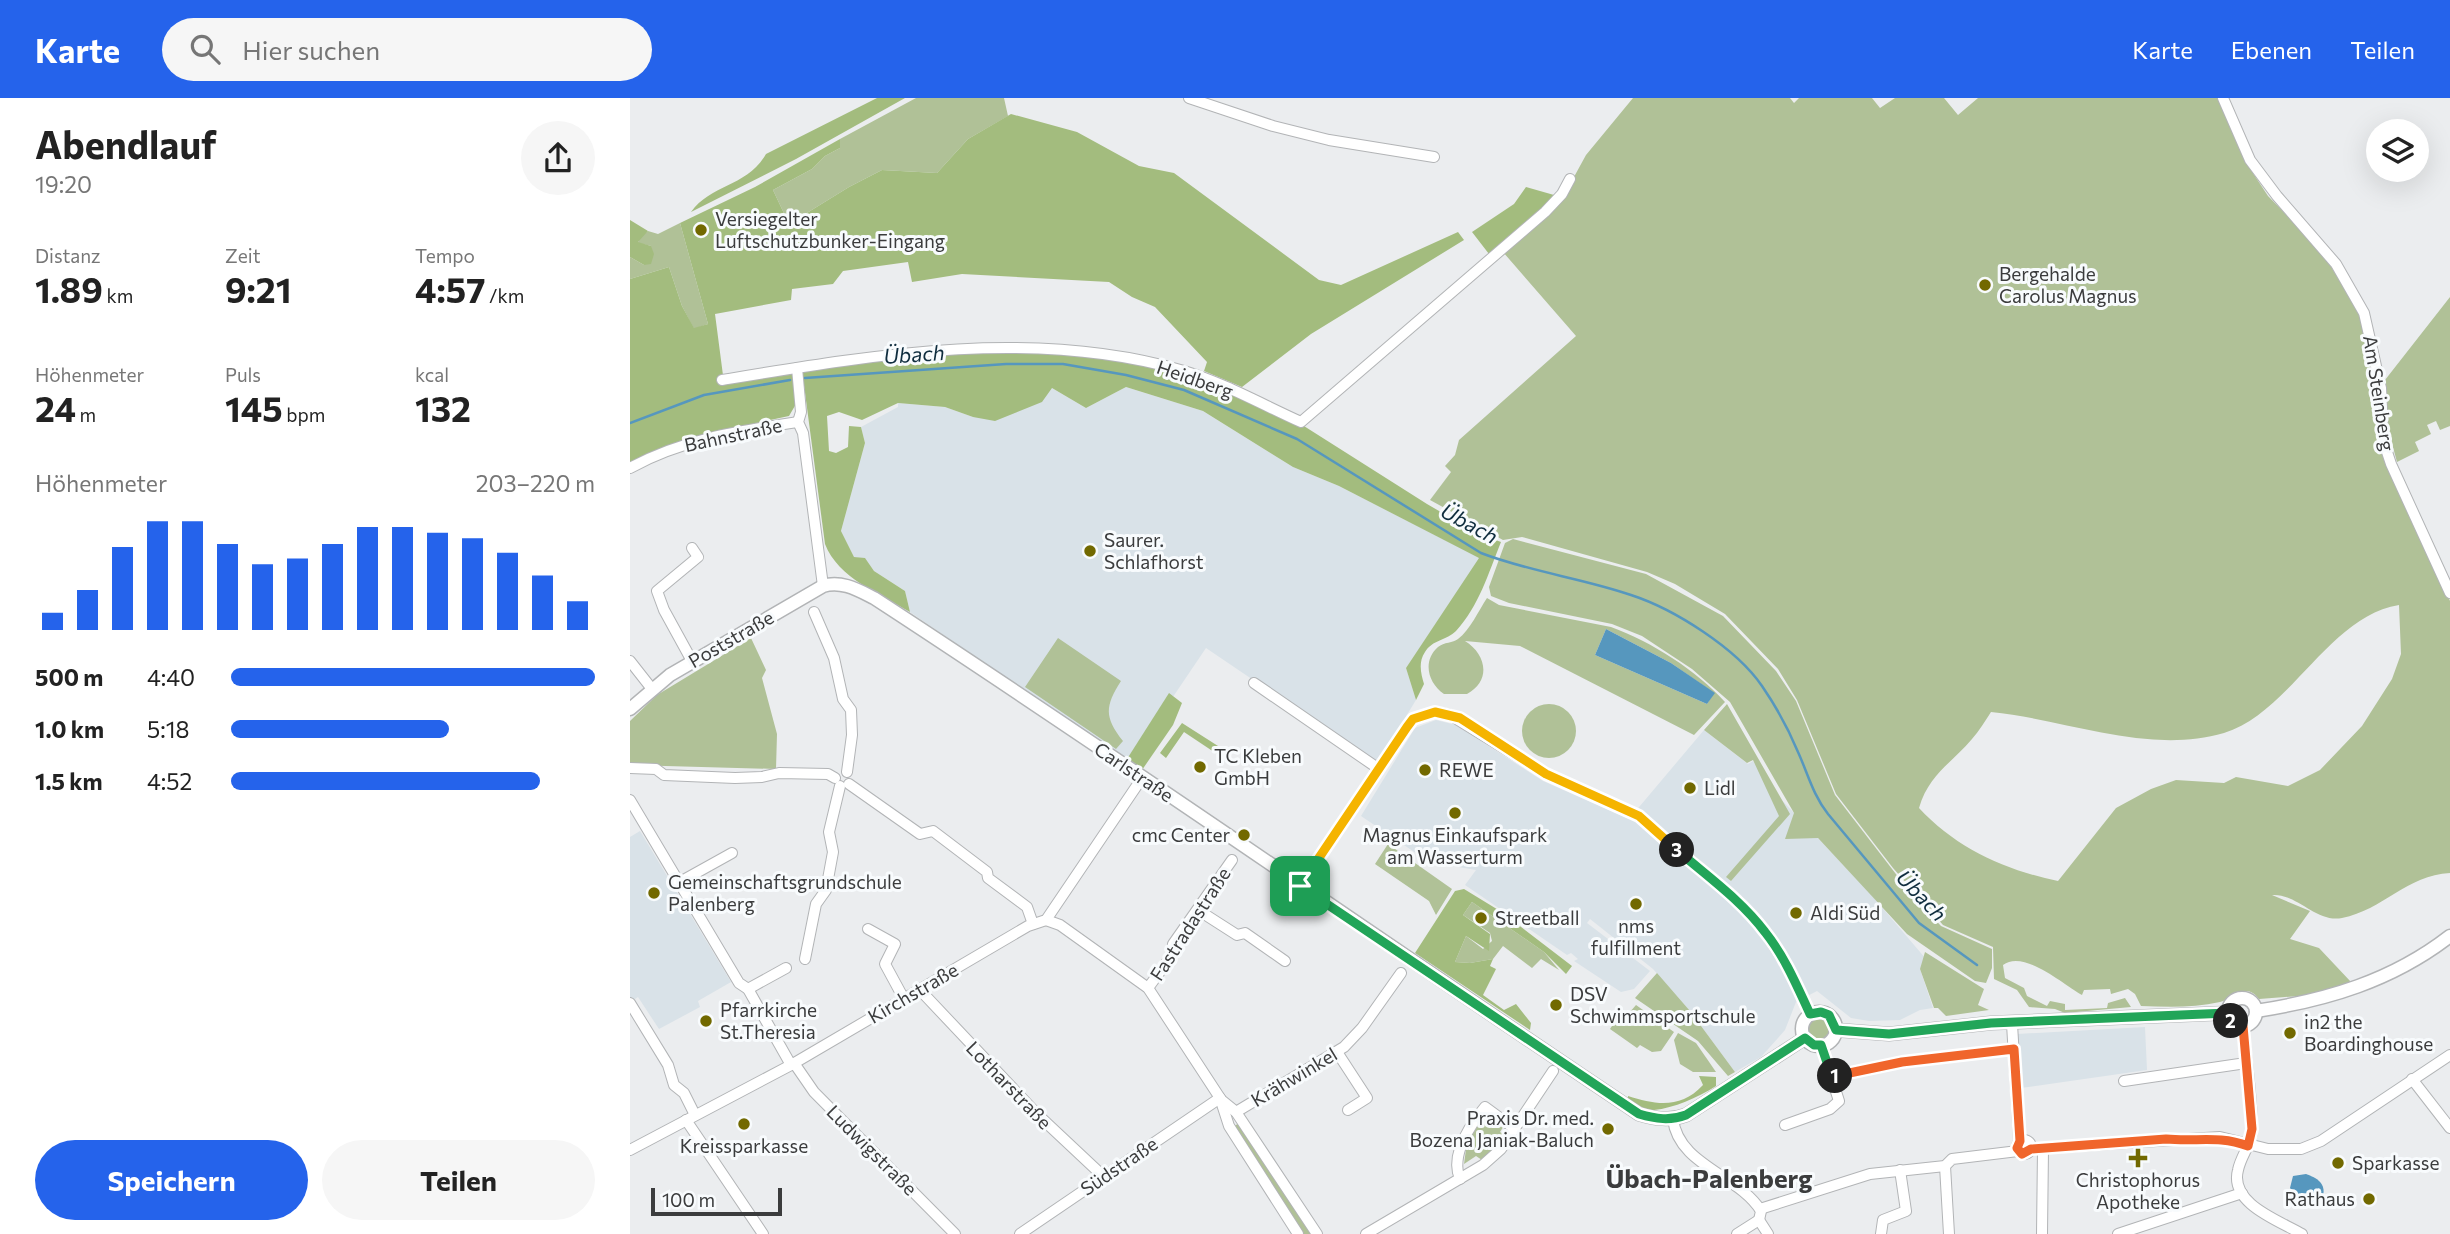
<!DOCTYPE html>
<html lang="de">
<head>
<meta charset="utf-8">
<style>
	:root { --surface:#fff; --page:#f6f6f6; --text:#222; --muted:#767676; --accent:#2563eb }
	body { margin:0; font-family:Commissioner,sans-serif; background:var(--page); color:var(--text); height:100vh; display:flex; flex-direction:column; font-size:26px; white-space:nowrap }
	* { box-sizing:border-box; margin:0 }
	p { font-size:23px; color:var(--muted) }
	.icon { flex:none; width:38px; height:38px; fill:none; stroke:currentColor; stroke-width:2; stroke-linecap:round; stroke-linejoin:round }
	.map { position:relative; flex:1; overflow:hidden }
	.sheet { display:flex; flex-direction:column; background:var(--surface); width:630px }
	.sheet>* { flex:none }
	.controls { position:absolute; left:1736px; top:21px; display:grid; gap:14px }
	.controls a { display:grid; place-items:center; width:63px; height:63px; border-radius:50%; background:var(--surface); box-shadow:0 7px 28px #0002; font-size:35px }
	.scale { position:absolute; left:21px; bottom:18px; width:131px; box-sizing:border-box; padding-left:7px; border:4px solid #3b3c3d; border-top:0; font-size:19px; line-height:24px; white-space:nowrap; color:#3b3c3d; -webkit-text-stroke:5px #f8fbfd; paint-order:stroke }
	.pin { position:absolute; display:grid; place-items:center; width:60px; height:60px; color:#fff; margin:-30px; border-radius:14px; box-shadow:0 4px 10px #0006 }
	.km { position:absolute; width:35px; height:35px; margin:-18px; border-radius:50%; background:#222; color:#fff; font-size:19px; line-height:35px; text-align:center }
	.round { display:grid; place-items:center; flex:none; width:74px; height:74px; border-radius:37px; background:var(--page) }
	.summary { display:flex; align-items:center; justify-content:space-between; height:119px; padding:0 35px }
	h1 { font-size:38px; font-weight:700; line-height:52px }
	.metrics { display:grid; grid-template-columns:repeat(3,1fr); gap:10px; height:119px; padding:7px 35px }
	.metrics div { display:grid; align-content:center }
	.metrics b { font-size:35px; font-weight:700 }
	.metrics small { font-size:19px; font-weight:400 }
	.metrics p { font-size:19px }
	.chart { height:196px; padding:14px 35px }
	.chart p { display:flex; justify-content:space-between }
	.chart svg { width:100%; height:126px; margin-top:7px; stroke:var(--accent); stroke-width:6 }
	.cta { display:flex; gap:14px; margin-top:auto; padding:14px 35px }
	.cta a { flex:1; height:80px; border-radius:42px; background:var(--accent); color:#fff; font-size:28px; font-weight:700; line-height:80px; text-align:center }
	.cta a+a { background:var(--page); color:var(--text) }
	ul { padding:0 35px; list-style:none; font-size:23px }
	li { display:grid; grid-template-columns:112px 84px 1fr; align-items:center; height:52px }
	li i { height:18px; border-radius:9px; background:var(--accent) }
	header { display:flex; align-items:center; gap:42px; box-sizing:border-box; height:98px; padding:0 35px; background:var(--accent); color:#fff }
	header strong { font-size:33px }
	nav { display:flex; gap:38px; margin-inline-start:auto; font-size:24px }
	.search { width:490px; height:63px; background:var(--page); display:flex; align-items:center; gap:18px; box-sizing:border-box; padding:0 24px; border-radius:38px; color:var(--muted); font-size:26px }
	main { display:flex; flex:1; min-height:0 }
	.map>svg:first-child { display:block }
	.built { fill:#d9e2e8 }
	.green { fill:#b0c197; fill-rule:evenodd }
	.forest { fill:#a3bc7e }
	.water { fill:#5697be }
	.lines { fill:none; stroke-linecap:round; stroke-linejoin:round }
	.stream { stroke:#5697be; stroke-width:2.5 }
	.minor-casing { stroke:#b2b4b6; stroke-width:12 }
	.major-casing { stroke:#b2b4b6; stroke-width:15 }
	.minor { stroke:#fff; stroke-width:10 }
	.major { stroke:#fff; stroke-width:12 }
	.split-1-casing { stroke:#fff; stroke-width:14 }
	.split-2-casing { stroke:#fff; stroke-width:14 }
	.split-3-casing { stroke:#fff; stroke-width:14 }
	.split-4-casing { stroke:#fff; stroke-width:14 }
	.split-1 { stroke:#22a559; stroke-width:9 }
	.split-2 { stroke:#f0652b; stroke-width:9 }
	.split-3 { stroke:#22a559; stroke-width:9 }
	.split-4 { stroke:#f5b400; stroke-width:9 }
	.poi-dot { fill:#726900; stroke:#f8fbfd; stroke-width:2.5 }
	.labels { text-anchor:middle; stroke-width:6; stroke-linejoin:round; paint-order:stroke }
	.poi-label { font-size:19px; fill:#3b3c3d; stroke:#f8fbfd; text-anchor:start }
	.street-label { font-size:19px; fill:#3b3c3d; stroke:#f8fbfd }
	.water-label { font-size:21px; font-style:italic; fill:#0f2d3e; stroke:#f8fbfd }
	.district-label { font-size:26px; font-weight:bold; fill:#3b3c3d; stroke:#f8fbfd }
</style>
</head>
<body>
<header>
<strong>Karte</strong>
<div class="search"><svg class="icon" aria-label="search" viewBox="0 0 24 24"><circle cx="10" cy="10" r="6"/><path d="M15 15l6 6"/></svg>Hier suchen</div>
<nav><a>Karte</a><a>Ebenen</a><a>Teilen</a></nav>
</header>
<main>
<section class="sheet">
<div class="summary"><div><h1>Abendlauf</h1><p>19:20</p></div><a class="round"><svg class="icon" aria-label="share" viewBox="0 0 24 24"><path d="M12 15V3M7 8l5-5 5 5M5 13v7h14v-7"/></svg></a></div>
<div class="metrics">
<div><p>Distanz</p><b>1.89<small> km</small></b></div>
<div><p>Zeit</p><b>9:21</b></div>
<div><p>Tempo</p><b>4:57<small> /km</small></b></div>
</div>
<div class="metrics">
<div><p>Höhenmeter</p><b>24<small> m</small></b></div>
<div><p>Puls</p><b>145<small> bpm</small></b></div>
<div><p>kcal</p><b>132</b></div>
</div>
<div class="chart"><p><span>Höhenmeter</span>203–220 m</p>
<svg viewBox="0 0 160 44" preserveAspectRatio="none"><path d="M5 44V38M15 44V30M25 44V15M35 44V6M45 44V6M55 44V14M65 44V21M75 44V19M85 44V14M95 44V8M105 44V8M115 44V10M125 44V12M135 44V17M145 44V25M155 44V34"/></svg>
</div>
<ul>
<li><b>500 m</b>4:40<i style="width:100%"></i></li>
<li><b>1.0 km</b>5:18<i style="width:60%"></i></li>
<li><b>1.5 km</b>4:52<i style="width:85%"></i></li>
</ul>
<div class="cta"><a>Speichern</a><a>Teilen</a></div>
</section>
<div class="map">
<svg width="1820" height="1136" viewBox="0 0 1820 1136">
	<rect width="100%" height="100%" fill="#ebedef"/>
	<g class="built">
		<polygon points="496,289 573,313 663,369 709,388 850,460 776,570 786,602 747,666 576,550 499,664 280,514 275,493 244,473 235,461 224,459 211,433 235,345 231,329 268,309 268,305 315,309 343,319 422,290 456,310"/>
		<polygon points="806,622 826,627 913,683 999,721 1074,632 1118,666 1123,663 1146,696 1238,793 1296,861 1290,871 1303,910 1290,912 1270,922 1239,923 1221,920 1187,893 1166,904 1155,932 1131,959 1105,974 1060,913 1023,871 960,821 957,825 1020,873 1004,891 991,894 944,863 948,861 941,855 937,857 835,787 846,772 799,764 731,718 785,630"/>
		<polygon points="10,733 101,884 68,903 70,909 29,931 8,899 2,903 0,900 0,739"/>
		<polygon points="1515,929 1517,972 1391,990 1387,936"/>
	</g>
	<g class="green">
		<polygon points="286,0 374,0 378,18 338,41 307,75 252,72 219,89 159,126 143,92 182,71 195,58 210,50 210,41"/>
		<path d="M1003 0H1160L1164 5 1169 0H1242L1250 10 1265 0H1314L1328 17 1348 0H1589L1617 66 1638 98 1689 150 1723 203 1734 230 1747 297 1750 343 1820 503V775C1777 777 1753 812 1712 820 1686 825 1667 795 1642 797L1680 813 1660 841 1689 850 1721 884 1683 897 1629 901C1625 896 1622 893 1615 893 1604 893 1599 902 1590 904 1564 910 1538 909 1511 908L1505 896 1498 891 1481 896 1480 891 1454 892 1452 897C1434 887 1394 851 1373 867L1375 880 1394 890 1397 898 1417 908 1420 903 1435 906V912L1477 910 1478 905 1495 900 1501 909 1435 915 1425 911 1399 909 1387 892 1364 881 1363 849 1313 827 1263 770 1206 696 1167 602 1148 571 1095 516 1045 486 1017 474 892 439 873 442 800 402 821 374 815 368 825 357 829 342 946 238 873 154 933 99 956 57ZM1769 507 1771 556 1762 581 1732 628 1690 672 1658 688 1606 679 1594 685 1546 682 1521 691 1486 710 1428 783C1375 772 1326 750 1289 710 1299 676 1321 666 1342 641 1349 633 1355 623 1361 614 1439 622 1518 657 1594 635 1660 615 1699 518 1769 507Z"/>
		<polygon points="50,125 78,226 64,231 52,208 39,169 0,181 0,159 14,167 21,148 8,145 9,140 18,133 28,136"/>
		<polygon points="1820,199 1820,328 1810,332 1806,323 1797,327 1801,336 1785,344 1789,353 1767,364 1757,327 1755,282"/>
		<polygon points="883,441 1016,476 1093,518 1146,573 1166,603 1205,697 1279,793 1311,828 1362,851 1362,870 1356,885 1345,883 1277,836 1188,740 1155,741 1164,715 1100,604 1062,571 1012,538 982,526 879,505 861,498 859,489 875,445"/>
		<path d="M857 500 869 507 981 529C1022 544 1066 572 1095 604L1064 637 890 548 835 543C856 556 862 582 837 596H814C798 585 792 563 808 549 814 544 823 545 828 541 840 532 849 512 857 500ZM976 531 1041 565 1084 595 1077 606 965 557Z"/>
		<polygon points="121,540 136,572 132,580 147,636 146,671 0,667 0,623 27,597"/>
		<path d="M428 540 491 583C475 608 474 619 493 643L486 651 395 589Z"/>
		<circle cx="919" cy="633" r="27"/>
		<polygon points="1097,606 1160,716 1101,783 1096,779 1149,718 1123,662 1117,665 1074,632"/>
		<polygon points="758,746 822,791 806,817 799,803 745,766"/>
		<polygon points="842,804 914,854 929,872 911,861 902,870 873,848 863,861 840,865 825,864 836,838 853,851 862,843 860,835 833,817"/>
		<polygon points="1295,854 1354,891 1348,907 1359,912 1316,918 1308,910 1304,910 1290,871"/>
		<polygon points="1027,875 1060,913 1105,974 1098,978 1068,943 1005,900"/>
		<path d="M1006 907 1044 934 1031 953 1022 954 1010 947 1007 950 980 931C987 920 998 918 1006 907Z"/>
		<circle cx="1188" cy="930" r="13"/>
		<polygon points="1048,935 1066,945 1086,974 1063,974 1050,966 1044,942"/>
		<polygon points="857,1014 875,1026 870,1034 875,1037 864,1053 852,1062 846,1058 834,1066 837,1044"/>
		<polygon points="609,1025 683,1136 671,1136 603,1029"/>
	</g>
	<g class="forest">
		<path d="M247 0H275L166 61 61 114C81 86 117 89 136 56Z"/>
		<polygon points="381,16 447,34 509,68 544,75 689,182 711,187 828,134 834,142 681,236 612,289 574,273 577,264 525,209 502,199 479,184 332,176 282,184 278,164 213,173 203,186 162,191 161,202 85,216 94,285 163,274 166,306 159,318 80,335 30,351 0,365 0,181 39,169 52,208 64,230 78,226 50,125 125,89 210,41 210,50 195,58 182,71 143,92 159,126 219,89 252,72 307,75 338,41"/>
		<polygon points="896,89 924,97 912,112 859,156 842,134 884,106"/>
		<polygon points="0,122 18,133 8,144 21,148 24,156 21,166 14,167 0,159"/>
		<path d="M348 254 454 255 555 277 666 323 797 406 847 435 871 444C858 476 849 508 826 533 817 542 802 542 795 554 788 564 791 576 794 586L786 602 776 570 849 460 709 388 663 369 573 313 496 289 456 310 422 290 412 304 365 323 343 319 315 309 268 305 232 322 209 314 197 318 199 353 206 355 218 349 219 328 231 329 235 345 211 433 224 459 235 460 244 473 275 493 280 514C250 496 208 480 195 446L172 272 224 264Z"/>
		<polygon points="539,595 552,605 543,627 512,672 497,661"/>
		<polygon points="552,625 599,655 599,664 554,634 536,660 530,655"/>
		<polygon points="834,791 870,813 942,868 936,876 914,854 842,804 833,817 860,836 859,853 836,838 825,864 840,865 863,861 860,868 866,871 853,897 874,912 886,906 901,925 900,932 785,855 825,793"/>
		<path d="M1069 978 1086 979V988C1067 1000 1044 1010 1024 1012 1016 1013 1005 1005 998 1002V998C1026 1007 1051 1011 1073 987Z"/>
	</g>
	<g class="water">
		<polygon points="976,531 1041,565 1085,595 1077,606 965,557"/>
		<path d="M1676 1076C1687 1080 1696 1085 1693 1098L1687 1104 1670 1102 1660 1090 1663 1078Z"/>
	</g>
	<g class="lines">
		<g class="stream">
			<path d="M175 280 376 266H433L496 277 554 292 667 341 851 455C900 474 952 480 1001 497 1044 511 1106 550 1132 588 1145 607 1159 632 1168 654 1178 676 1183 697 1198 716L1289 825 1347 867"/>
			<polyline points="0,325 74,297 160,282"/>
		</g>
		<defs>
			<g id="minor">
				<polyline points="559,0 643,28 699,42 804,59"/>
				<polyline points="1593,0 1620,62 1647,98 1706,166 1734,215 1751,290 1753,342 1761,366 1820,495"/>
				<polyline points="167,270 171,314 168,324 173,335 193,488"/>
				<path d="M92 282C243 257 404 229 554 273 594 285 633 307 671 324L915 114 932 96 940 81"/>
				<path d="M0 370C53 341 109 333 168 324"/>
				<polyline points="184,514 204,560 213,601 221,612 222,637 217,674"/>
				<polyline points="0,563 22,591"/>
				<polyline points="62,563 34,512 27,493 68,459 62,450"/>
				<polyline points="624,585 749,671"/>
				<polyline points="0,670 26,671 34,677 105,680 132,679 149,675 198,676 205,680"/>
				<polyline points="219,686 290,736 303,733 357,774 358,780 397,809 403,826"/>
				<polyline points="0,702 109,885 118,891 161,967"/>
				<polyline points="48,785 102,755"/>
				<polyline points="670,788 783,621 805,614 820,617 916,676 1009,718 1108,803 1134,832 1158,870 1180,916"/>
				<polyline points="568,812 607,837 615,835 655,863"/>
				<polyline points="416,822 430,827 518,890 590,1000 599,1028 668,1136"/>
				<polyline points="238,831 265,846 255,866 274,901"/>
				<polyline points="175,861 186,806 196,792 203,754 199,734 210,688"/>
				<polyline points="518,890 542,857 543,846 602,762"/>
				<polyline points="118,891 156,870"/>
				<polyline points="290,892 408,1017 473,1078"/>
				<polyline points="0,905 38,967 44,987 54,995 65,1017"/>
				<polyline points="1382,926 1389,1043"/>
				<path d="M1613 928C1616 961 1622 997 1622 1031 1622 1046 1611 1057 1608 1072 1599 1106 1650 1123 1672 1136"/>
				<polyline points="707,954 737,1000 718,1012"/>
				<polyline points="164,965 184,994 325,1136"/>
				<polyline points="1202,979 1272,964 1384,951"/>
				<polyline points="1782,981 1820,1030"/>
				<polyline points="1494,983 1616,965"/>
				<polyline points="590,1001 606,1014 687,1136"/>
				<polyline points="606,1014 714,949 732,930 771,875"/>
				<path d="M1043 1021C1048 1067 1109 1077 1131 1113L1129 1122"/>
				<polyline points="56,1022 133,1136"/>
				<polyline points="1155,1027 1200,1011 1209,1003 1191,947"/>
				<circle cx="1394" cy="1049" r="7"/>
				<polyline points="1401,1051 1590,1039 1638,1051 1671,1051 1691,1043 1820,957"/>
				<polyline points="0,1052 161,967 398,828 416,822 512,680"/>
				<polyline points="1315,1068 1319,1136"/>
				<path d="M830 1081C820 1057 840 1027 855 1009L885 1031"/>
				<polyline points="1130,1111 1240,1076 1315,1068 1322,1061 1388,1053"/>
				<polyline points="1129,1122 1138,1136"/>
				<polyline points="390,1136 590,1000"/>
				<polyline points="736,1136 853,1067 871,1051 923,973"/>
				<polyline points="1107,1136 1129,1122"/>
				<polyline points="1251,1136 1253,1122 1276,1113 1270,1072"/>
				<polyline points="1412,1136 1413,1051"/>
				<polyline points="1488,1136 1612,1095"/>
			</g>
			<g id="major">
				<path d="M0 611 40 577 193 488C211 482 228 492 244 500 502 668 753 845 1009 1016 1026 1021 1040 1023 1056 1017L1175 940"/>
				<circle cx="1612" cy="914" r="14"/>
				<path d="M1626 913C1697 902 1762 883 1820 838"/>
				<circle cx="1189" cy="931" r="17"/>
				<polyline points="1206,932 1259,936 1361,925 1598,915"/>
			</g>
		</defs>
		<use href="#minor" class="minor-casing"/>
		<use href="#major" class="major-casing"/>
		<use href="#minor" class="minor"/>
		<use href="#major" class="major"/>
	</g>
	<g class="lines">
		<defs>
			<path id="split-1" d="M670 788 1009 1016C1026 1021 1040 1023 1056 1017L1175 940 1184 947H1191L1202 979 1205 978"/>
			<path id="split-2" d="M1205 978 1272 964 1384 951 1390 1043 1387 1050 1392 1056 1401 1051 1536 1041C1567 1044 1588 1037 1618 1048L1622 1031 1613 928 1601 923"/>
			<path id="split-3" d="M1047 752C1077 778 1111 802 1135 834 1155 859 1167 888 1180 916L1191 914 1199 917 1206 932 1259 936 1361 925 1598 915 1601 923"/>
			<polyline id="split-4" points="670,788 777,629 783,621 805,614 830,620 916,676 1009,718 1047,752"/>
		</defs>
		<use href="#split-1" class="split-1-casing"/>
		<use href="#split-2" class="split-2-casing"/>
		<use href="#split-3" class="split-3-casing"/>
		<use href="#split-4" class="split-4-casing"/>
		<use href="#split-1" class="split-1"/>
		<use href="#split-2" class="split-2"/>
		<use href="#split-3" class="split-3"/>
		<use href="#split-4" class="split-4"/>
	</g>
	<g class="poi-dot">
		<circle cx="71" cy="132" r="7"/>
		<circle cx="1355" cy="187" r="7"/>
		<circle cx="460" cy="453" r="7"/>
		<circle cx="570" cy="669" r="7"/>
		<circle cx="795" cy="672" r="7"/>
		<circle cx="1060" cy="690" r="7"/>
		<circle cx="825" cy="715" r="7"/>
		<circle cx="614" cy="737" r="7"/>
		<circle cx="24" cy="795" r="7"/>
		<circle cx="1006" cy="806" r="7"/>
		<circle cx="1166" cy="815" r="7"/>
		<circle cx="851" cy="820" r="7"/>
		<circle cx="926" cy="907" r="7"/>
		<circle cx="76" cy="923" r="7"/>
		<circle cx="1660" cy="935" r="7"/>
		<circle cx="114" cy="1026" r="7"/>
		<circle cx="978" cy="1031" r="7"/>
		<path d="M1504.5 1049.5h7v7h7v7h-7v7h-7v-7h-7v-7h7z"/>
		<circle cx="1708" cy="1065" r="7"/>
		<circle cx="1739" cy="1101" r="7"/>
	</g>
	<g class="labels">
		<g class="poi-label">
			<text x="85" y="128">Versiegelter<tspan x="85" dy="22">Luftschutzbunker-Eingang</tspan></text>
			<text x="1369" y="183">Bergehalde<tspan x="1369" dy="22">Carolus Magnus</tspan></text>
			<text x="474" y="449">Saurer.<tspan x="474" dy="22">Schlafhorst</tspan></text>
			<text x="584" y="665">TC Kleben<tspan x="584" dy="22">GmbH</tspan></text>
			<text x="809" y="679">REWE</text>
			<text x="1074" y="697">Lidl</text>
			<text x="600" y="744" text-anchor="end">cmc Center</text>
			<text x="825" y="744" text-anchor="middle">Magnus Einkaufspark<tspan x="825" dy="22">am Wasserturm</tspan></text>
			<text x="38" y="791">Gemeinschaftsgrundschule<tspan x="38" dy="22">Palenberg</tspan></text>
			<text x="1180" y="822">Aldi Süd</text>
			<text x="865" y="827">Streetball</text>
			<text x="1006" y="835" text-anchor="middle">nms<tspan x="1006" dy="22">fulfillment</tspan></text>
			<text x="940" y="903">DSV<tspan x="940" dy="22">Schwimmsportschule</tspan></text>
			<text x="90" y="919">Pfarrkirche<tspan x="90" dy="22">St.Theresia</tspan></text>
			<text x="1674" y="931">in2 the<tspan x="1674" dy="22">Boardinghouse</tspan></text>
			<text x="964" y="1027" text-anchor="end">Praxis Dr. med.<tspan x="964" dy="22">Bozena Janiak-Baluch</tspan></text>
			<text x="114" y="1055" text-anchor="middle">Kreissparkasse</text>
			<text x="1722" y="1072">Sparkasse</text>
			<text x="1508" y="1089" text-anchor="middle">Christophorus<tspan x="1508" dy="22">Apotheke</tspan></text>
			<text x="1725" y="1108" text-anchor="end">Rathaus</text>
		</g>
		<g class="street-label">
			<text transform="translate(565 281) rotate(19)" y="7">Heidberg</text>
			<text transform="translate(1749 295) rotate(81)" y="7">Am Steinberg</text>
			<text transform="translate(103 337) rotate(-12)" y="7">Bahnstraße</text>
			<text transform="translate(101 541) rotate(-30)" y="7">Poststraße</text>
			<text transform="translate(504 674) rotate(34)" y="7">Carlstraße</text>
			<text transform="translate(560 826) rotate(-57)" y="7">Fastradastraße</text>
			<text transform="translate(283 895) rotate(-30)" y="7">Kirchstraße</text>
			<text transform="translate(664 979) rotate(-31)" y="7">Krähwinkel</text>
			<text transform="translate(379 987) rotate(46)" y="7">Lotharstraße</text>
			<text transform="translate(242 1052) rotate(45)" y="7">Ludwigstraße</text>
			<text transform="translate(489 1068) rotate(-34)" y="7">Südstraße</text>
		</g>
		<g class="water-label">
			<text transform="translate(284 257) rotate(-4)" y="7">Übach</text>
			<text transform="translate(839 426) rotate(28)" y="7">Übach</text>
			<text transform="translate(1291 798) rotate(46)" y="7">Übach</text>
		</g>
		<g class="district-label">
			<text x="1079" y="1090">Übach-Palenberg</text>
		</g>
	</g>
</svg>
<div class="controls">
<a><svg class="icon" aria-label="layers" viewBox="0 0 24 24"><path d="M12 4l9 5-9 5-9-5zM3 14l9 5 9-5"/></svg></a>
</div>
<div class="scale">100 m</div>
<div class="pin" style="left:670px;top:788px;background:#1e9e55"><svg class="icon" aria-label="arrive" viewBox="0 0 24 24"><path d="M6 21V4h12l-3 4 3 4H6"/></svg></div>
<b class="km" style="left:1205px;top:978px">1</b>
<b class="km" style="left:1601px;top:923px">2</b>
<b class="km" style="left:1047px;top:752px">3</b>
</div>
</main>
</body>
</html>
